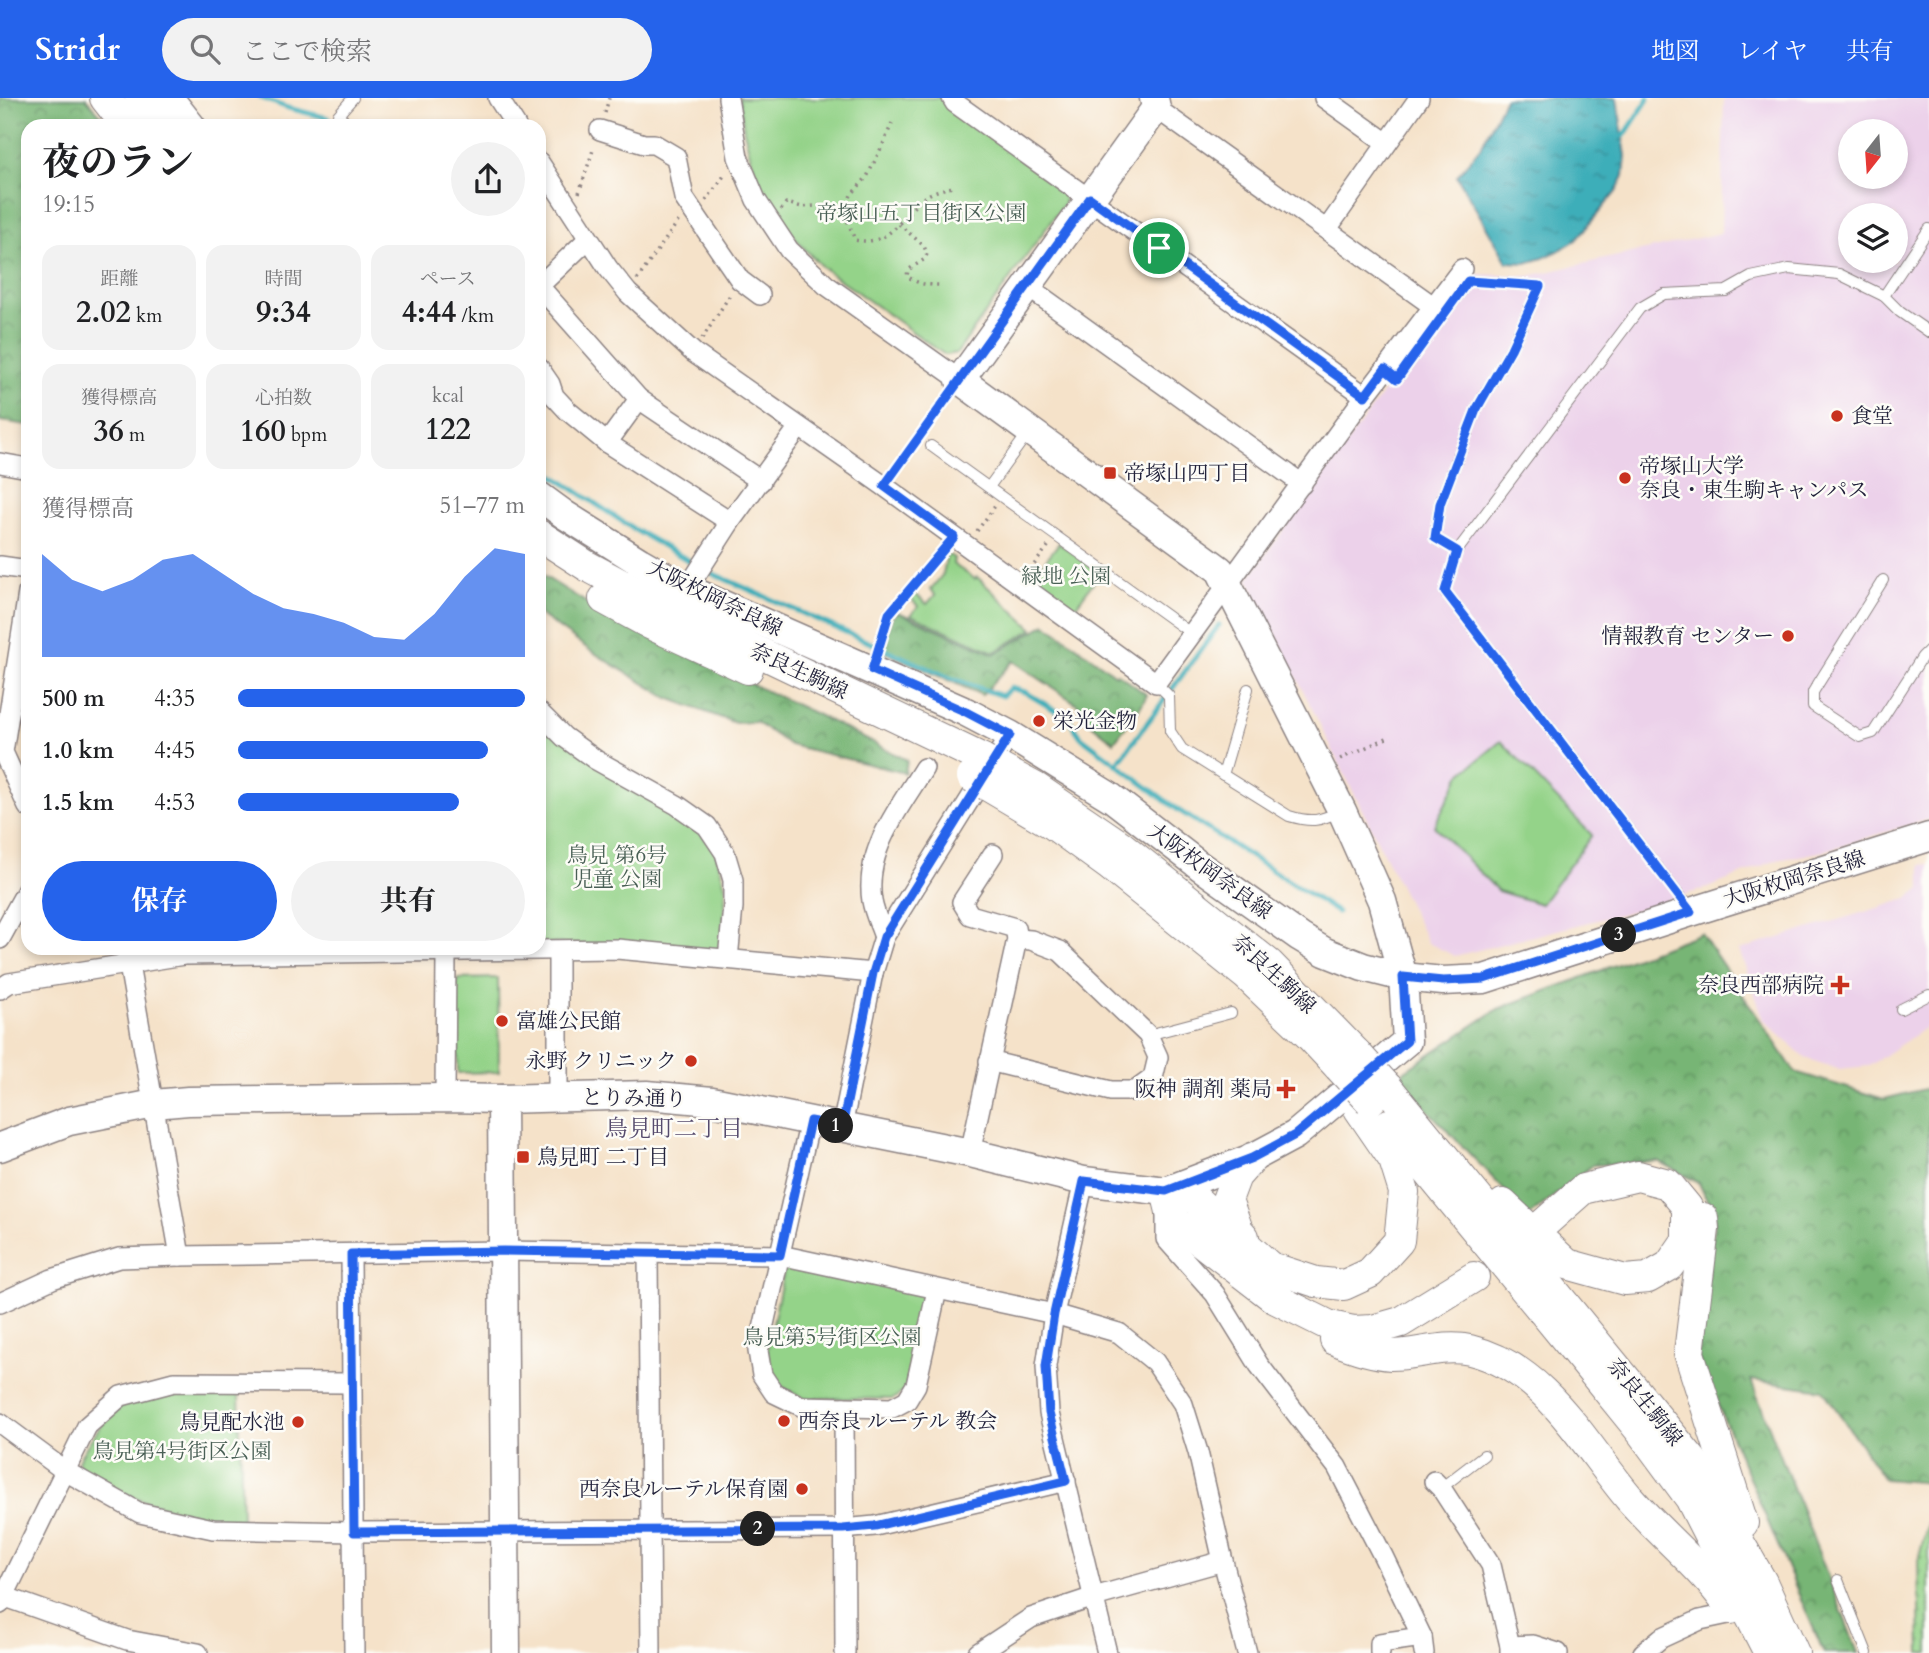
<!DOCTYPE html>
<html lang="ja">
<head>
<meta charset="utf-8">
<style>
	:root { --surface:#fff; --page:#f2f2f2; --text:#202124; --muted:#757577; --accent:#2563eb }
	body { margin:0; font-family:Cardo,"Noto Serif JP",serif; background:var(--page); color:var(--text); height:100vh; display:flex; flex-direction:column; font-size:26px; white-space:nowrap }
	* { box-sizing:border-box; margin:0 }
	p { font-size:23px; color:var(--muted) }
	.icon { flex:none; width:38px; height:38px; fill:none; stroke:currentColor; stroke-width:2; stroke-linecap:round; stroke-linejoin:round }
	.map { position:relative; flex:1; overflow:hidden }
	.sheet { position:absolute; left:21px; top:21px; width:525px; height:836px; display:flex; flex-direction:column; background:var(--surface); border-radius:21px; box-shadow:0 4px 10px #0003 }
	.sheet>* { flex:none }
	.needle { width:46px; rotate:197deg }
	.tools { position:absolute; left:1838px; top:21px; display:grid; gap:14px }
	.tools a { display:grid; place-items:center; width:70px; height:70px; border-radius:50%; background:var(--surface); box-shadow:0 4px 10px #0003; font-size:35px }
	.pin { position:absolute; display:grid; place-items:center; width:60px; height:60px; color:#fff; margin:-30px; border:4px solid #fff; border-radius:50%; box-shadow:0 2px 7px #0007 }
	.km { position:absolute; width:35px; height:35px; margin:-18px; border-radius:50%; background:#222; color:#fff; font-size:19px; line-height:35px; text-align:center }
	.round { display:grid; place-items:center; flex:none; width:74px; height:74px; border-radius:37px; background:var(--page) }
	.summary { display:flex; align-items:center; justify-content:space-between; height:119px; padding:0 21px }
	h1 { font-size:38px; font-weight:700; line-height:52px }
	.stats { display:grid; grid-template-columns:repeat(3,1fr); gap:10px; height:119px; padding:7px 21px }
	.stats div { display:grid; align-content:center; border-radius:18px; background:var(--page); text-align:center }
	.stats b { font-size:30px; font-weight:700 }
	.stats small { font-size:19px; font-weight:400 }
	.stats p { font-size:19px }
	.chart { height:196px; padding:14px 21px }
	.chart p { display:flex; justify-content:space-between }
	.chart svg { width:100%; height:126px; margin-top:7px; fill:var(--accent); opacity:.7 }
	.primary-button { display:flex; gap:14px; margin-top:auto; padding:14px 21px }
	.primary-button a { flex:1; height:80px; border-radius:42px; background:var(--accent); color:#fff; font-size:28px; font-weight:700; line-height:80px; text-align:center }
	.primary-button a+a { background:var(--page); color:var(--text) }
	ul { padding:0 21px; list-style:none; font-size:23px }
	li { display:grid; grid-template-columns:112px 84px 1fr; align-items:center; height:52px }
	li i { height:18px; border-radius:9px; background:var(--accent) }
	header { display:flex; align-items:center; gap:42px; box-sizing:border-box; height:98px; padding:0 35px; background:var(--accent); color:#fff }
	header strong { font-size:33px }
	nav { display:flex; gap:38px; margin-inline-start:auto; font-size:24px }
	.search { width:490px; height:63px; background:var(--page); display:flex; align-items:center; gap:18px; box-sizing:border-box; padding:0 24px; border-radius:38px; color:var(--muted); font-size:26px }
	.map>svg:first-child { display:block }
	.built { fill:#ecd1ea; fill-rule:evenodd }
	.grass { fill:url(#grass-dots); stroke:#5b7a62; stroke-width:2 }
	.forest { fill:url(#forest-crowns); stroke:#4c6c58; stroke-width:2 }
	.park { fill:#94d389; stroke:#5b7a62; stroke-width:2 }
	.water { fill:url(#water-ripples); stroke:#30687a; stroke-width:2 }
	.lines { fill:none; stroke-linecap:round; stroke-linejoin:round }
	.stream { stroke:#3eaeb9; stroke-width:5 }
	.lane-casing { stroke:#8c8282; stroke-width:12 }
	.street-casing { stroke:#8c8282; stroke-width:22 }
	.secondary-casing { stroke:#8c8282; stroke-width:31 }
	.primary-casing { stroke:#8c8282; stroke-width:32 }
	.path { stroke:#8c8282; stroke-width:3.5; stroke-dasharray:2 5; stroke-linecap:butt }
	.lane { stroke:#fff; stroke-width:10 }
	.street { stroke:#fff; stroke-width:19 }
	.secondary { stroke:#fff; stroke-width:28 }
	.primary { stroke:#fff; stroke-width:30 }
	.primary-bridge-casing { stroke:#8c8282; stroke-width:32; stroke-linecap:butt }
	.primary-bridge { stroke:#fff; stroke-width:30 }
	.route-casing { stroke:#fff; stroke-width:14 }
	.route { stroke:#2563eb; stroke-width:9 }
	.poi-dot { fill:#c8321e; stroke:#fdfcf7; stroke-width:2.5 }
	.labels { text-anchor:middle; stroke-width:5; stroke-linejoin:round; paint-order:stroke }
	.park-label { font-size:21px; fill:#4a6056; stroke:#fdfcf7 }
	.poi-label { font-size:21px; fill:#22223b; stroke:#fdfcf7; text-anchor:start }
	.street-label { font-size:21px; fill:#22223b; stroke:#fdfcf7 }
	.neighbourhood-label { font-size:23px; fill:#574c6e; stroke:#fdfcf7 }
</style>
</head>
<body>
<header>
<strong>Stridr</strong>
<div class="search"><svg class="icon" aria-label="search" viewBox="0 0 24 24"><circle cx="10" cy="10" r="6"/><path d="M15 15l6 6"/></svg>ここで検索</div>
<nav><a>地図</a><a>レイヤ</a><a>共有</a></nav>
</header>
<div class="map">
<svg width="1929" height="1555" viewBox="0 0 1929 1555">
	<defs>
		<pattern id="grass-dots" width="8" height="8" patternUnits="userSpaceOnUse" patternTransform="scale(1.75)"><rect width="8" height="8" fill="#94d389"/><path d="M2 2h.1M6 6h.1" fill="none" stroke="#7fb577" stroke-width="1.8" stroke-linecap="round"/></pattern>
		<pattern id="forest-crowns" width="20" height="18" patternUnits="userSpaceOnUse" patternTransform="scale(1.75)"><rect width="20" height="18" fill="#77b575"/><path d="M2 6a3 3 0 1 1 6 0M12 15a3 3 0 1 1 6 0" fill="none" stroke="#619361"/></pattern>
		<pattern id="water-ripples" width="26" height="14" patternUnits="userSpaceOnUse" patternTransform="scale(1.75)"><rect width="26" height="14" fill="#3eaeb9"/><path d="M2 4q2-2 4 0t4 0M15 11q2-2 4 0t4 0" fill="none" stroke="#348d98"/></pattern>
	</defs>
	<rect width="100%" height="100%" fill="#fdfcf7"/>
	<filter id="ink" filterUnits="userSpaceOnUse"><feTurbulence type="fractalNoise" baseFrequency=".0143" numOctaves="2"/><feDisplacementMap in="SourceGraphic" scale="14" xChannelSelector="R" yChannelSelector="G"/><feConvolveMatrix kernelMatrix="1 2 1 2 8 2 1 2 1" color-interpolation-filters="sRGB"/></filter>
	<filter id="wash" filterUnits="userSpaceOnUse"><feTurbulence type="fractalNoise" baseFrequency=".00686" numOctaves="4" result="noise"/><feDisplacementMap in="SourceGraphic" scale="28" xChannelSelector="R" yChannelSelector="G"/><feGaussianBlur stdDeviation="1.57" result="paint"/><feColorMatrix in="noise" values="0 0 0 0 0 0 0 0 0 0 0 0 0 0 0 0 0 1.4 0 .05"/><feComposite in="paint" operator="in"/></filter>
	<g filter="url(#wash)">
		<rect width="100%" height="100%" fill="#f5e2c9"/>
		<g class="built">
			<path d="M1724 0H1929V721L1820 754 1777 762 1713 788 1644 810 1455 858 1428 845 1248 481 1469 176 1529 178 1721 135ZM1850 33H1895V79H1850ZM1850 117H1895V163H1850Z"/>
			<polygon points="1929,766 1929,927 1869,968 1838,971 1805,960 1764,922 1739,852 1904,802 1921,791 1921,767"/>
		</g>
		<polygon class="grass" points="1929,1419 1929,1555 1920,1555 1918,1463"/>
		<g class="forest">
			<polygon points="0,0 86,0 110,28 28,28 28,327 0,323"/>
			<polygon points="539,475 621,526 814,615 907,662 905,675 790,647 756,624 735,625 668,600 591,553 539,516"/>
			<polygon points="898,514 994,556 1046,526 1116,577 1117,575 1147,597 1138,613 1114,644 1089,624 1077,606 1013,563 982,597 882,553 893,519"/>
			<polygon points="1701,835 1795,974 1884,1001 1929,990 1929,1385 1884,1381 1823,1292 1751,1282 1858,1555 1824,1555 1697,1258 1715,1120 1699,1085 1658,1063 1593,1067 1529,1118 1396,979 1498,911"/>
		</g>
		<g class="park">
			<polygon points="739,0 942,0 955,13 1063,91 1065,104 957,255 945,257 822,169 801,147 777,115 760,86 751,61 744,33"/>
			<polygon points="1059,445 1100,475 1073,512 1031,481"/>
			<polygon points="947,456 954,460 953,466 975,481 977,479 1033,531 994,554 911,517 918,508 910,500 914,495 927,506 935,497 931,491 943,476"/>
			<polygon points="539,625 682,719 698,731 716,755 726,791 722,847 716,852 539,845"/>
			<polygon points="1501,643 1592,737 1541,806 1498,793 1434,728 1460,677"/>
			<polygon points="498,880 499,974 458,975 457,881"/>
			<polygon points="791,1167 923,1195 928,1202 905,1293 893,1301 803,1300 778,1287 771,1278 767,1253 784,1172"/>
			<path d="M161 1295H239L242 1423C199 1418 153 1410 113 1390 102 1384 91 1377 80 1370L78 1362C93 1338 106 1314 134 1302 142 1299 152 1297 161 1295Z"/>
		</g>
		<polygon class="water" points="1505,0 1617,0 1626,58 1624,78 1616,94 1576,142 1558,153 1543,160 1526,165 1507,164 1457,78 1482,47"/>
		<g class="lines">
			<g class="stream">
				<polyline points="261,0 288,10 328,20 337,28"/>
				<polyline points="1624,38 1649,0"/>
				<polyline points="539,368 635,432 709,474 948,579 1002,598 1011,590 1025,594 1068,620 1081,639 1178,712 1337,814"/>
				<polyline points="1117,666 1219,527"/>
			</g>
		</g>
	</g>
	<g filter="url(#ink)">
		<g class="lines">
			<defs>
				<g id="lane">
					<polyline points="351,28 338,17 353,0"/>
					<polyline points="1884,198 1929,131"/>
					<polyline points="1385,271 1397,281 1468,183 1540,188 1511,251 1476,312 1440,406 1435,440 1457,453"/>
					<polyline points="931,348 1192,536"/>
					<polyline points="989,389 1028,335"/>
					<polyline points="1883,482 1813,594 1813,608 1860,639 1873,635 1922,559 1929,552"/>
					<path d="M1156 585 1169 598 1170 633 1182 651 1289 718C1313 725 1319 723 1341 713"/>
					<polyline points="1223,677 1248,591"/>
					<polyline points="1690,812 1445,493 1457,453 1640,210 1664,196 1726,193 1751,179 1789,171 1839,176 1884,198 1900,214 1929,234"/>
					<polyline points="1901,911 1929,897"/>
					<polyline points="1148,937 1231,915"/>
					<polyline points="1441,1390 1484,1357"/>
					<polyline points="1838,1482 1867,1555"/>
				</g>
				<g id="street">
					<polyline points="498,0 516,28"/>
					<polyline points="728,0 738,59 756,102 789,152 826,187 960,282"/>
					<polyline points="952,0 955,5 1365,298"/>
					<polyline points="1324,0 1387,45"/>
					<polyline points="1156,10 1433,208"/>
					<polyline points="600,32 644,46 654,46 676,59 684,100 740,182 760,197"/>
					<polyline points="539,64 608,170 628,195 694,255 884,388 1156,585 1365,298 1462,171"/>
					<polyline points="1327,131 1419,0"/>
					<polyline points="539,188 639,301 761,383"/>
					<polyline points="539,188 588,141"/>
					<polyline points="1028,189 1302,386"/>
					<polyline points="539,270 550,286 554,298 568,313 607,345 730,424"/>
					<polyline points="607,345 639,301"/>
					<polyline points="0,365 28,370"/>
					<polyline points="0,468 28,472"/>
					<polyline points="687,491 730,424 799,329"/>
					<polyline points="28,495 3,654 28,709"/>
					<polyline points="539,614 564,639 596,662 677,707 707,728 725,755 733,782 733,809 728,861"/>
					<path d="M884 839C880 827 874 815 872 803 864 752 899 711 924 670"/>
					<polyline points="0,841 28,790"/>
					<polyline points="126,850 180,1158"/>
					<polyline points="558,853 558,999"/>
					<polyline points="0,891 9,885 184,857 617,851 873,875"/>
					<polyline points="989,963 1111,993 1135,993 1153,980 1158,959 1148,937 1060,853 1031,842 1017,841"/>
					<polyline points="445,1000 446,854"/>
					<polyline points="810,1023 758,1253 762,1277 774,1295 801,1308 892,1310 907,1302 916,1287 937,1192"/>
					<polyline points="842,1029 873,875 884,839 1010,637"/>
					<polyline points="970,1055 1017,841 1015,830 970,817 962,804 993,756"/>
					<polyline points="1084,1083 1054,1216 1046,1268 1049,1315 1107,1555"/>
					<polyline points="1166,1109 1166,1141 1215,1196 1259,1267 1337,1369 1383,1458 1422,1539 1424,1555"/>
					<polyline points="351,1156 354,1555"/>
					<polyline points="648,1156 651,1555"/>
					<polyline points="0,1205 52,1181 119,1160 180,1158 503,1153 780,1157 1054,1216 1119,1235 1155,1264 1183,1306 1198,1354 1223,1463 1247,1555"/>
					<polyline points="844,1309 845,1555"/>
					<polyline points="0,1325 65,1373 140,1415 213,1431 354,1434 843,1431 875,1428 1066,1383"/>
					<polyline points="1434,1383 1441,1390 1491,1467 1510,1548 1510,1555"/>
					<polyline points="0,1497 127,1542 198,1555"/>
					<polyline points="0,1506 87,1328 121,1298 174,1284 351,1285"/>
					<polyline points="1510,1548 1533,1547 1558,1555"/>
					<polyline points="978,1555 1031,1520 1094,1499 1223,1463"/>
					<polyline points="1380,1555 1380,1545 1422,1539"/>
					<polyline points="1643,1555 1661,1540 1700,1522 1733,1515"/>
				</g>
				<g id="secondary">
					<polyline points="169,0 191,28"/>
					<polyline points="539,398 565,417 640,464 687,491 966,614 1010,637 1112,700 1200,768 1300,839 1325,854 1363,869 1403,879 1443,883 1484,881 1691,814 1929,739"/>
					<polyline points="502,1001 506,1555"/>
					<polyline points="0,1049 69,1023 154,1006 188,1003 445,1000 502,1001 647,997 712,1003 970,1055 1084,1083 1166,1093 1252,1060 1295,1037 1407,943 1403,879 1382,803 1342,713 1220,472 960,282 1156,10 1154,0"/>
				</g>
				<g id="primary">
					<polyline points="105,0 127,28"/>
					<polyline points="140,0 164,28"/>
					<polyline points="539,437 587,468 654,504 983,661"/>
					<polyline points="604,501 650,526 748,571"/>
					<polyline points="999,670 1036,690 1121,748 1269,866 1357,956"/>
					<polyline points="988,688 1054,727 1109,767 1246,877 1311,939 1339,969"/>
					<polyline points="1387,989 1692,1362 1762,1484 1794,1555"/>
					<polyline points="1359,1011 1394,1062 1404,1094 1399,1143 1370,1175 1344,1187 1316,1184 1270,1169 1194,1100 1166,1093 1173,1122 1274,1200 1330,1228 1353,1233 1373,1232 1401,1224 1474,1179"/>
					<polyline points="1389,1026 1582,1261 1642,1335 1690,1400 1769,1555"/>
					<polyline points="1503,1106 1567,1166 1625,1182 1648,1180 1669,1168 1687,1142 1687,1109 1668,1086 1638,1078 1583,1091 1540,1129"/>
					<polyline points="1703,1120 1704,1131 1689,1255 1743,1425"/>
					<polyline points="1244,1139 1238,1132 1227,1102 1236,1078 1252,1060"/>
					<path d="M1335 1242C1352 1249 1372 1256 1391 1257 1417 1257 1444 1246 1470 1252 1546 1270 1584 1347 1630 1401 1663 1439 1703 1469 1731 1511"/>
				</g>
			</defs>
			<use href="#lane" class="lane-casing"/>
			<use href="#street" class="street-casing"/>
			<use href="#secondary" class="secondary-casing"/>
			<use href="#primary" class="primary-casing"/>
			<g class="path">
				<polyline points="605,15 609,0"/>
				<path d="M892 25 885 42 867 79 851 97 844 114 855 142C891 149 899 120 922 101 930 94 942 91 953 89"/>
				<polyline points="579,95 594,49"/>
				<polyline points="706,103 726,75"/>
				<polyline points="781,112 786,105 802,109 827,107 846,111"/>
				<path d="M899 126 924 148 927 156 925 161 908 172 907 178C919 187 927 187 942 187"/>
				<polyline points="637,182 679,122"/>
				<polyline points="702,241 730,197"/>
				<polyline points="894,374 949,298"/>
				<polyline points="977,433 995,408"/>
				<polyline points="1030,472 1049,447"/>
				<polyline points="878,553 889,516 943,452"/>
				<polyline points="1340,661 1389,639"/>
			</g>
			<use href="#lane" class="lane"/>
			<use href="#street" class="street"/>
			<use href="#secondary" class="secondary"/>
			<use href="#primary" class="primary"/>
			<defs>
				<g id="primary-bridge">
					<polyline points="983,661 999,670"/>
					<polyline points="972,679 988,688"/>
					<polyline points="1357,956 1387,989"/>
					<polyline points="1339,969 1370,1003"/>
				</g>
			</defs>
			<use href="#primary-bridge" class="primary-bridge-casing"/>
			<use href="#primary-bridge" class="primary-bridge"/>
		</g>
	</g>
	<g class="lines" filter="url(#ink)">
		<defs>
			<polygon id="route" points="1090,100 1365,298 1385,271 1397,281 1468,183 1540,188 1511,251 1476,312 1440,406 1435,440 1457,453 1445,493 1691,814 1484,881 1443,883 1403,879 1407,943 1295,1037 1252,1060 1166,1093 1084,1083 1054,1216 1046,1268 1049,1315 1066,1383 875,1428 843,1431 354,1434 351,1156 503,1153 780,1157 810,1023 842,1029 873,875 884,839 1010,637 966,614 872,572 889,516 954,439 884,388"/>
		</defs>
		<use href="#route" class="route-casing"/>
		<use href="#route" class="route"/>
	</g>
	<g class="poi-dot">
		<circle cx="1837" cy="318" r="7"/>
		<rect x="1103" y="368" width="14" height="14" rx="3.5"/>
		<circle cx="1625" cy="380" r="7"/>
		<circle cx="1788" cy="538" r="7"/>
		<circle cx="1039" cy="623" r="7"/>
		<path d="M1836.5 876.5h7v7h7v7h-7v7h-7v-7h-7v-7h7z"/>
		<circle cx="502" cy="923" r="7"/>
		<circle cx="691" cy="963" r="7"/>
		<path d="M1282.5 980.5h7v7h7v7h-7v7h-7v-7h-7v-7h7z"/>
		<rect x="516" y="1052" width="14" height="14" rx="3.5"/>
		<circle cx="784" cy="1323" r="7"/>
		<circle cx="298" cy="1324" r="7"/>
		<circle cx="802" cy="1391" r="7"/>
	</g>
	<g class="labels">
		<g class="park-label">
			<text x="921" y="122">帝塚山五丁目街区公園</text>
			<text x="1066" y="485">緑地 公園</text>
			<text x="617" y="764">鳥見 第6号<tspan x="617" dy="24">児童 公園</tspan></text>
			<text x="832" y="1246">鳥見第5号街区公園</text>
			<text x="182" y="1360">鳥見第4号街区公園</text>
		</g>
		<g class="poi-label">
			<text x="1851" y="325">食堂</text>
			<text x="1639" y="375">帝塚山大学<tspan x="1639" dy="24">奈良・東生駒キャンパス</tspan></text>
			<text x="1124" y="382">帝塚山四丁目</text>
			<text x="1774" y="545" text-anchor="end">情報教育 センター</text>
			<text x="1053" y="630">栄光金物</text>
			<text x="1824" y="894" text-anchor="end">奈良西部病院</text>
			<text x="516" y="930">富雄公民館</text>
			<text x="677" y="970" text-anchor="end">永野 クリニック</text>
			<text x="1272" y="998" text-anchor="end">阪神 調剤 薬局</text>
			<text x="537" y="1066">鳥見町 二丁目</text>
			<text x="798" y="1330">西奈良 ルーテル 教会</text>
			<text x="284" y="1331" text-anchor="end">鳥見配水池</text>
			<text x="788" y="1398" text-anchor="end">西奈良ルーテル保育園</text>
		</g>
		<g class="street-label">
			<text transform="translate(715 500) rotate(26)" y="7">大阪枚岡奈良線</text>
			<text transform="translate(799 573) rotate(25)" y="7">奈良生駒線</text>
			<text transform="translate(1210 773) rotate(36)" y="7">大阪枚岡奈良線</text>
			<text transform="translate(1794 781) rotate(-17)" y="7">大阪枚岡奈良線</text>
			<text transform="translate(1274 876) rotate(43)" y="7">奈良生駒線</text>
			<text transform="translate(634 1000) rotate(1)" y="7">とりみ通り</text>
			<text transform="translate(1645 1304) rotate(51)" y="7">奈良生駒線</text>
		</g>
		<g class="neighbourhood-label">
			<text x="674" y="1038">鳥見町二丁目</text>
		</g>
	</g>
</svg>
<div class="tools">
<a><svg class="needle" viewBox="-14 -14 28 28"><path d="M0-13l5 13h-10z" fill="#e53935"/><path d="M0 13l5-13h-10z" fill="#757577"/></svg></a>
<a><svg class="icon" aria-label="layers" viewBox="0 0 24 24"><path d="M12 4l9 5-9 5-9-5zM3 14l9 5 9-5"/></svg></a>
</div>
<div class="pin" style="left:1159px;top:150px;background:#1e9e55"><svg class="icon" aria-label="arrive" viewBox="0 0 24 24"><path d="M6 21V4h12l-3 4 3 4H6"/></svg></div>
<b class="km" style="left:836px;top:1028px">1</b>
<b class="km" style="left:758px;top:1431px">2</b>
<b class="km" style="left:1619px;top:837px">3</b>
<section class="sheet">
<div class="summary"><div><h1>夜のラン</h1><p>19:15</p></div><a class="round"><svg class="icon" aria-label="share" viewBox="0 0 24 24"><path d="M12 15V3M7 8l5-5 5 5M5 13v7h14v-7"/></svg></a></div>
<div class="stats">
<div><p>距離</p><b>2.02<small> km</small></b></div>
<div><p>時間</p><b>9:34</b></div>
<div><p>ペース</p><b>4:44<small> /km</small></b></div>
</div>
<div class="stats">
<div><p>獲得標高</p><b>36<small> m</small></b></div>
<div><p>心拍数</p><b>160<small> bpm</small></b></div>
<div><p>kcal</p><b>122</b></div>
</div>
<div class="chart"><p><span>獲得標高</span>51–77 m</p>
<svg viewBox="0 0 160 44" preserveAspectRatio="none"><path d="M0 44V8L10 17L20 21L30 17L40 10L50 8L60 15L70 22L80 27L90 29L100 32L110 37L120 38L130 29L140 16L150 6L160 8V44z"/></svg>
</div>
<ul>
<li><b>500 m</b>4:35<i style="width:100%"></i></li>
<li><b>1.0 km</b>4:45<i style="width:87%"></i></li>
<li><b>1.5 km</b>4:53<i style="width:77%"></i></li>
</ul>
<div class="primary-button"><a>保存</a><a>共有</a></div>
</section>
</div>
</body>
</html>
